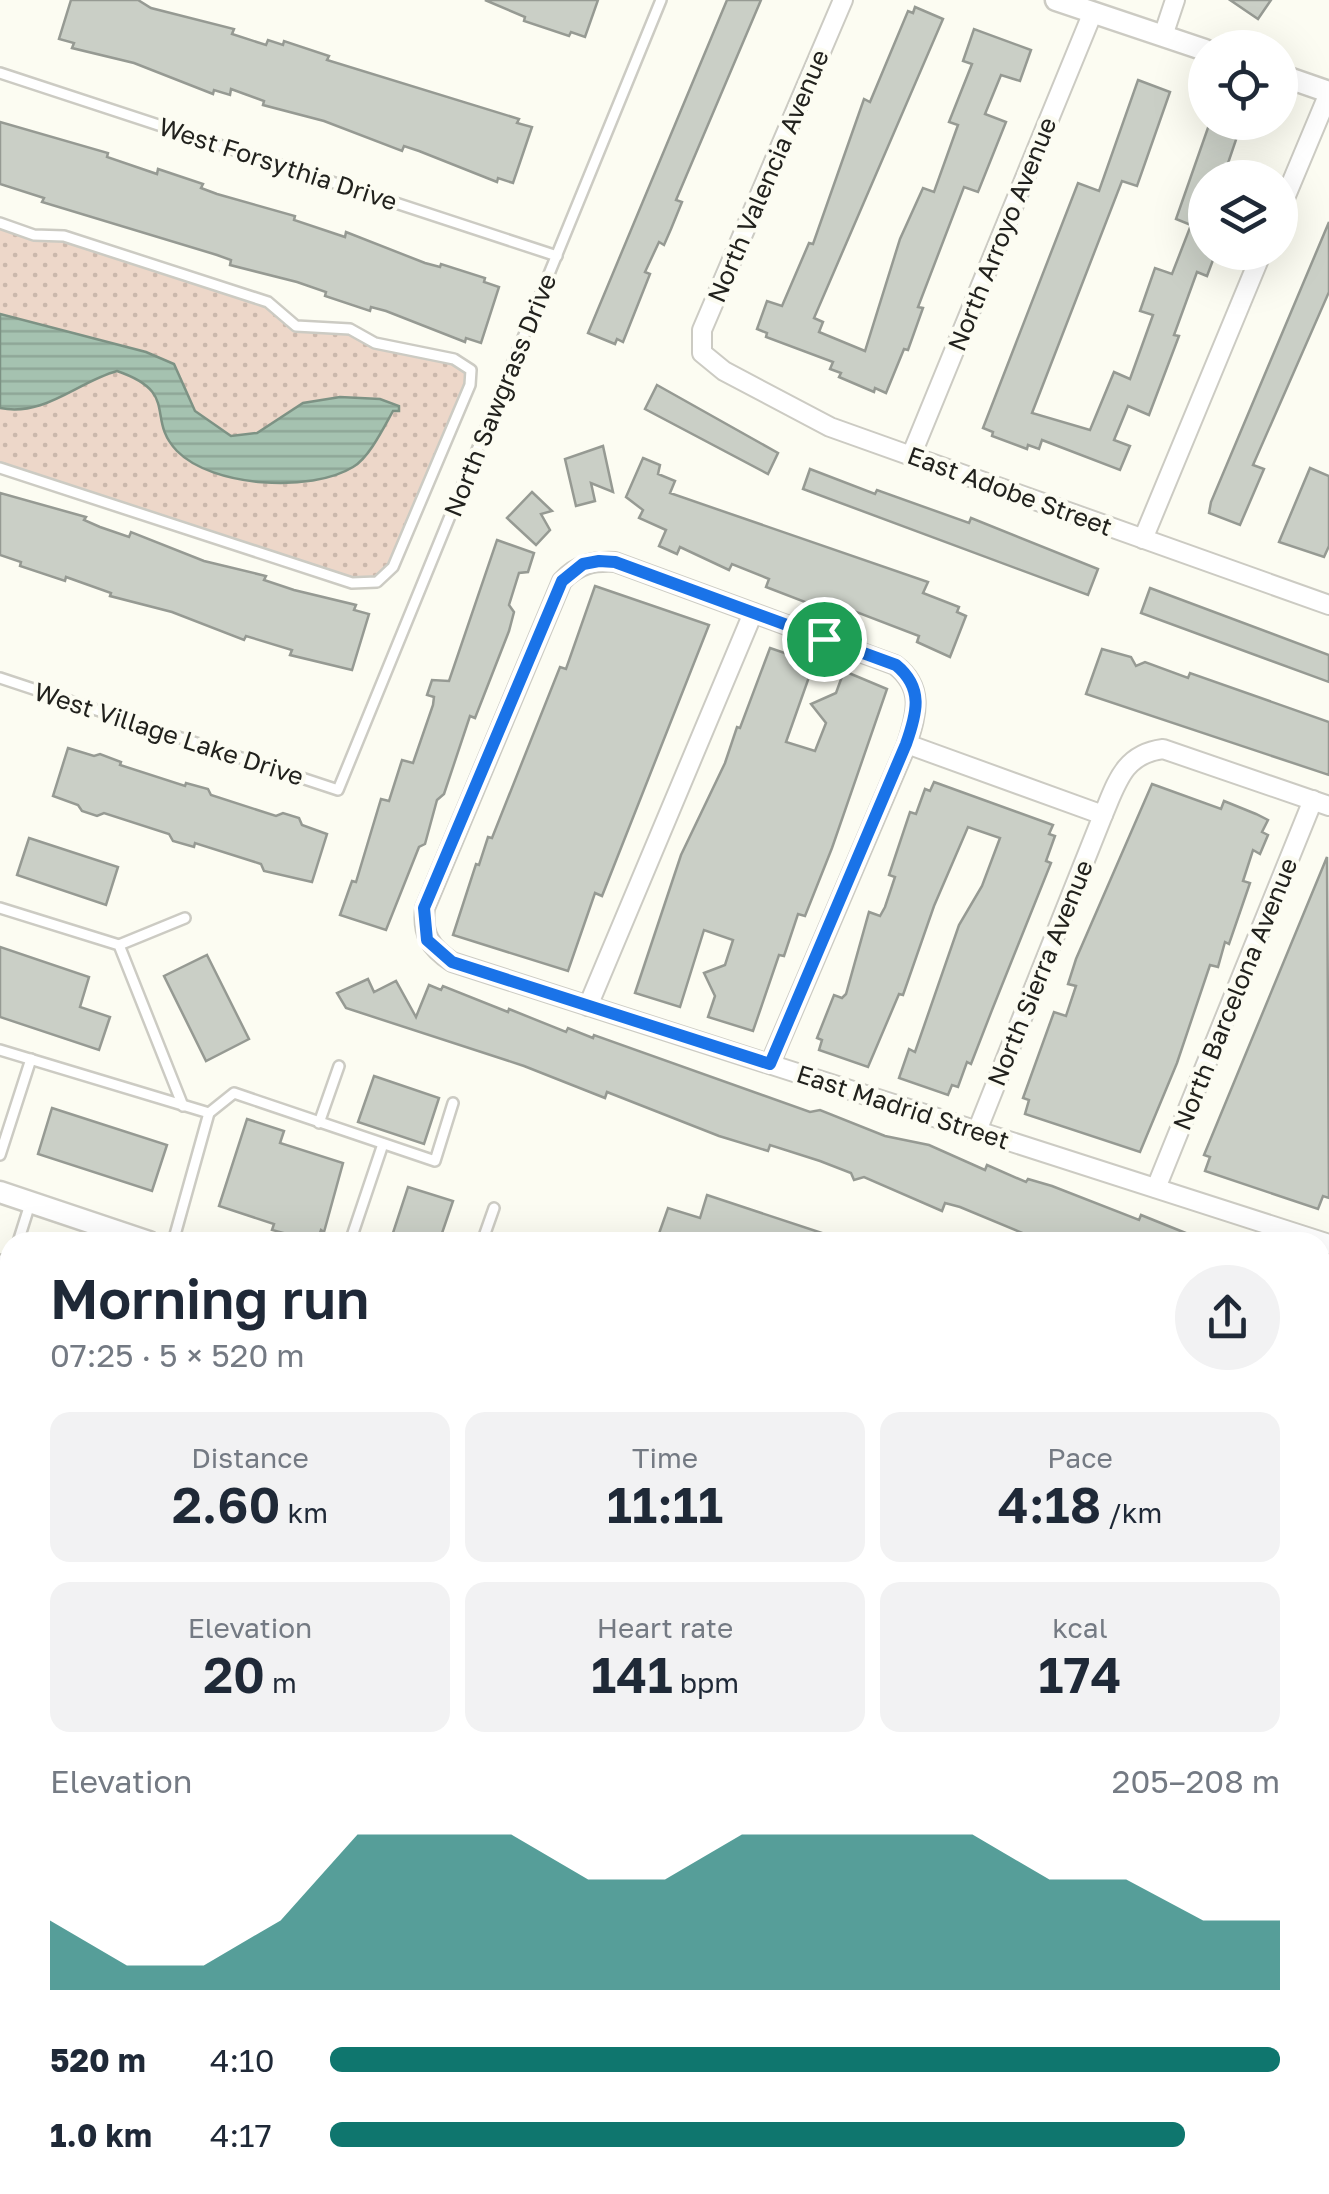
<!DOCTYPE html>
<html lang="en">
<head>
<meta charset="utf-8">
<style>
	:root { --surface:#fff; --page:#f2f2f3; --text:#1f2937; --muted:#747a83; --accent:#0f766e }
	body { margin:0; font-family:"Golos Text",sans-serif; background:var(--page); color:var(--text); height:100vh; display:flex; flex-direction:column; font-size:38px; white-space:nowrap }
	* { box-sizing:border-box; margin:0 }
	p { font-size:32px; color:var(--muted) }
	.icon { flex:none; width:55px; height:55px; fill:none; stroke:currentColor; stroke-width:2; stroke-linecap:round; stroke-linejoin:round }
	.map { position:relative; flex:1; overflow:hidden }
	.sheet { position:absolute; left:0px; top:1232px; width:1330px; height:962px; display:flex; flex-direction:column; background:var(--surface); border-radius:30px 30px 0 0; box-shadow:0 10px 40px #0002 }
	.sheet>* { flex:none }
	.buttons { position:absolute; left:1188px; top:30px; display:grid; gap:20px }
	.buttons a { display:grid; place-items:center; width:110px; height:110px; border-radius:50%; background:var(--surface); box-shadow:0 10px 40px #0002; font-size:50px }
	.pin { position:absolute; display:grid; place-items:center; width:85px; height:85px; color:#fff; margin:-42px; border:5px solid #fff; border-radius:50%; box-shadow:0 2px 10px #0007 }
	.round { display:grid; place-items:center; flex:none; width:105px; height:105px; border-radius:52px; background:var(--page) }
	.head { display:flex; align-items:center; justify-content:space-between; height:170px; padding:0 50px }
	h1 { font-size:55px; font-weight:600; line-height:75px }
	.stats { display:grid; grid-template-columns:repeat(3,1fr); gap:15px; height:170px; padding:10px 50px }
	.stats div { display:grid; align-content:center; border-radius:20px; background:var(--page); text-align:center }
	.stats b { font-size:50px; font-weight:600 }
	.stats small { font-size:28px; font-weight:400 }
	.stats p { font-size:28px }
	.chart { height:280px; padding:20px 50px }
	.chart p { display:flex; justify-content:space-between }
	.chart svg { width:100%; height:180px; margin-top:10px; fill:var(--accent); opacity:.7 }
	ul { padding:0 50px; list-style:none; font-size:32px }
	li { display:grid; grid-template-columns:160px 120px 1fr; align-items:center; height:75px }
	li i { height:25px; border-radius:12px; background:var(--accent) }
	.map>svg:first-child { display:block }
	.grass { fill:url(#grass-dots) }
	.water { fill:url(#water-rules); stroke:#7d9284; stroke-width:2.5 }
	.lines { fill:none; stroke-linecap:round; stroke-linejoin:round }
	.stream { stroke:#7d9284; stroke-width:6 }
	.building { fill:#cacfc6; stroke:#969a93; stroke-width:2.5 }
	.service-casing { stroke:#cccbc3; stroke-width:14 }
	.minor-casing { stroke:#cccbc3; stroke-width:22 }
	.tertiary-casing { stroke:#cccbc3; stroke-width:25 }
	.primary-casing { stroke:#cccbc3; stroke-width:30 }
	.service { stroke:#fff; stroke-width:9 }
	.minor { stroke:#fff; stroke-width:18 }
	.tertiary { stroke:#fff; stroke-width:20 }
	.primary { stroke:#fff; stroke-width:25 }
	.route-casing { stroke:#fff; stroke-width:20 }
	.route { stroke:#1a73e8; stroke-width:12 }
	.labels { text-anchor:middle; stroke-width:9; stroke-linejoin:round; paint-order:stroke }
	.street-label { font-size:25px; fill:#21211d; stroke:#fcfcf2 }
</style>
</head>
<body>
<div class="map">
<svg width="1329" height="2194" viewBox="0 0 1329 2194">
	<defs>
		<pattern id="grass-dots" width="8" height="8" patternUnits="userSpaceOnUse" patternTransform="scale(2.5)"><rect width="8" height="8" fill="#edd7c9"/><path d="M2 2h.1M6 6h.1" fill="none" stroke="#cbb8ac" stroke-width="1.8" stroke-linecap="round"/></pattern>
		<pattern id="water-rules" width="6" height="5" patternUnits="userSpaceOnUse" patternTransform="scale(2.5)"><rect width="6" height="5" fill="#a5c2b0"/><path d="M0 2.5h6" fill="none" stroke="#8ea697"/></pattern>
	</defs>
	<rect width="100%" height="100%" fill="#fcfcf2"/>
	<polygon class="grass" points="0,223 34,235 64,236 268,302 296,326 350,329 375,343 454,359 471,370 470,385 393,567 377,582 352,583 0,466"/>
	<path class="water" d="M0 314 146 352 174 364 195 411 231 436 257 433 303 403 340 397 380 399 399 406V411H393C384 427 369 458 353 467 311 493 212 487 177 451 145 418 181 393 117 371 77 382 45 417 0 408Z"/>
	<g class="lines">
		<g class="stream">
			<polyline points="0,2031 10,2074"/>
			<polyline points="34,2185 38,2194"/>
		</g>
	</g>
	<g class="building">
		<polygon points="71,0 138,0 151,8 234,29 232,34 266,45 268,40 283,45 284,41 329,56 327,60 519,119 517,123 532,127 513,183 498,178 497,182 419,151 404,146 402,151 324,121 263,105 264,101 231,89 230,95 214,90 213,94 134,63 72,48 74,43 59,39"/>
		<polygon points="485,0 598,0 585,37 571,32 569,36 524,21 525,17"/>
		<polygon points="727,0 761,0 676,200 682,202 671,229 664,245 659,242 645,272 650,274 623,342 617,339 615,344 588,333"/>
		<polygon points="1230,0 1271,0 1258,19"/>
		<polygon points="915,7 943,19 814,318 823,322 819,332 865,351 900,239 923,188 934,192 958,125 949,122 972,64 963,61 974,29 1031,50 1020,81 1001,75 985,114 1006,122 978,192 964,187 918,307 923,308 908,350 904,349 886,393 875,388 874,392 839,377 841,373 830,369 833,362 766,337 767,333 757,329 767,301 782,306 809,243 813,244 864,99 870,102 908,11 913,13"/>
		<polygon points="1138,80 1170,92 1137,186 1122,181 1032,413 1090,430 1114,372 1130,379 1153,315 1140,311 1155,268 1172,274 1191,225 1176,219 1210,122 1242,122 1223,178 1205,178 1205,252 1216,252 1207,276 1197,272 1174,335 1179,336 1149,415 1128,406 1114,440 1130,446 1120,470 1042,440 1039,449 1028,445 1027,449 992,436 993,432 983,428 1078,183 1099,191"/>
		<polygon points="0,122 108,153 107,157 157,174 158,169 203,184 201,188 217,194 295,216 294,220 345,237 346,232 425,263 440,267 441,264 485,278 484,282 499,287 481,343 466,338 465,342 386,311 371,307 370,311 325,296 326,292 297,282 230,265 231,260 217,255 42,202 44,198 0,184"/>
		<polygon points="1329,222 1329,292 1253,465 1264,469 1240,525 1209,513 1211,502"/>
		<polygon points="657,385 778,453 768,474 645,409"/>
		<polygon points="603,446 613,492 591,483 595,501 576,506 565,459"/>
		<polygon points="643,458 660,465 658,474 675,481 670,493 928,582 923,593 959,607 957,612 966,616 950,657 917,642 919,636 854,611 852,616 825,605 823,609 766,587 769,579 732,564 729,570 680,547 677,554 659,546 666,530 639,518 643,510 626,497"/>
		<polygon points="1310,468 1329,476 1329,546 1324,557 1279,542"/>
		<polygon points="810,469 875,494 877,490 969,523 971,518 1098,569 1088,595 803,489"/>
		<polygon points="532,492 552,511 541,514 550,530 536,545 507,518"/>
		<polygon points="0,493 86,517 84,520 100,527 129,537 131,532 204,561 266,576 264,580 294,590 356,605 354,610 369,614 352,670 290,655 292,650 246,636 244,640 172,612 110,596 111,593 66,577 65,581 20,566 21,562 0,555"/>
		<polygon points="497,540 534,553 528,572 519,573 509,605 514,612 509,631 475,718 470,716 444,794 437,800 425,844 419,847 386,930 340,915 352,881 356,882 381,799 389,801 402,760 413,763 433,705 434,697 427,695 432,680 449,681"/>
		<polygon points="595,586 709,625 602,896 595,893 568,971 453,935 476,864 479,865 488,837 492,838 560,667 566,669"/>
		<polygon points="1150,588 1329,655 1329,682 1141,613"/>
		<polygon points="770,648 814,663 786,742 815,751 826,723 811,704 836,693 844,671 887,689 832,848 805,916 798,914 784,956 779,955 753,1031 708,1017 715,996 704,973 725,965 733,940 704,930 680,1007 635,993 681,855 725,763 737,727 740,728"/>
		<polygon points="1102,649 1131,657 1136,666 1145,662 1188,678 1190,673 1329,722 1329,775 1086,694"/>
		<polygon points="68,748 94,756 100,754 121,762 120,765 185,786 186,783 208,789 211,795 276,816 283,813 299,818 302,825 327,834 312,882 264,871 261,864 195,843 194,847 173,841 169,834 104,813 97,816 82,811 78,805 53,796"/>
		<polygon points="934,782 1053,825 1049,834 1055,836 1046,861 1051,863 992,1010 971,1064 967,1062 958,1087 952,1085 948,1095 899,1078 909,1049 915,1052 959,925 982,886 1000,838 968,827 934,906 903,995 899,994 868,1067 819,1050 822,1040 817,1038 834,995 842,998 846,994 869,912 880,916 885,907 895,877 889,875 910,812 916,814 925,789 930,791"/>
		<polygon points="1152,784 1221,809 1224,801 1256,814 1268,820 1262,832 1268,835 1260,854 1253,850 1243,881 1250,883 1229,944 1225,942 1218,967 1210,965 1177,1063 1140,1152 1025,1114 1029,1100 1023,1098 1054,1012 1066,1016 1076,986 1068,984 1076,959"/>
		<polygon points="29,838 118,867 106,905 17,875"/>
		<polygon points="1327,857 1329,1198 1323,1196 1318,1209 1205,1171 1210,1157 1204,1155"/>
		<polygon points="0,947 89,977 80,1007 110,1017 99,1050 0,1017"/>
		<polygon points="207,955 249,1039 206,1061 164,976"/>
		<polygon points="368,979 374,992 396,981 416,1017 429,985 441,990 443,986 508,1012 509,1009 566,1032 568,1028 593,1038 594,1035 810,1112 820,1110 885,1136 929,1145 985,1170 987,1165 1026,1182 1028,1179 1052,1186 1139,1220 1141,1215 1208,1242 1044,1242 960,1207 945,1203 942,1211 864,1177 854,1180 851,1173 820,1161 770,1145 768,1151 719,1136 607,1092 605,1098 524,1066 346,1008 337,993"/>
		<polygon points="374,1076 439,1098 424,1144 358,1122"/>
		<polygon points="52,1108 167,1145 152,1191 38,1154"/>
		<polygon points="247,1119 284,1131 280,1143 343,1163 324,1232 321,1230 317,1242 272,1230 274,1224 219,1206"/>
		<polygon points="408,1187 453,1201 439,1242 390,1242"/>
		<polygon points="707,1195 840,1239 840,1242 656,1242 668,1208 700,1218"/>
	</g>
	<g class="lines">
		<defs>
			<g id="service">
				<polyline points="0,73 557,256"/>
				<polyline points="0,223 34,235 64,236 268,302 296,326 350,329 375,343 454,359 471,370 470,385 393,567 377,582 352,583 0,468"/>
				<polyline points="0,678 338,790 661,0"/>
				<polyline points="0,908 119,945 183,1106"/>
				<polyline points="119,945 185,918"/>
				<polyline points="0,1050 209,1113 173,1242"/>
				<polyline points="209,1113 234,1093 435,1161 453,1103"/>
				<polyline points="319,1123 339,1066"/>
				<polyline points="0,1155 31,1059"/>
				<polyline points="18,1242 30,1204"/>
				<polyline points="350,1242 383,1144"/>
				<polyline points="482,1242 494,1208"/>
				<polyline points="0,1260 10,1264"/>
				<polyline points="0,1413 10,1417"/>
				<polyline points="1320,1722 1329,1708"/>
				<polyline points="1320,1800 1329,1805"/>
				<polyline points="0,1810 10,1814"/>
				<polyline points="1320,1817 1329,1821"/>
				<polyline points="1325,2163 1329,2164"/>
				<polyline points="394,2185 421,2194"/>
				<polyline points="896,2185 923,2194"/>
				<polyline points="224,2194 227,2185"/>
				<polyline points="435,2194 438,2185"/>
				<polyline points="496,2194 499,2185"/>
				<polyline points="788,2194 791,2185"/>
			</g>
			<g id="minor">
				<polyline points="843,0 702,330 702,353 724,371 830,427 1329,605"/>
				<polyline points="1163,36 1175,0"/>
				<polyline points="1280,210 1329,93"/>
				<polyline points="911,456 1093,12"/>
				<polyline points="1143,539 1262,252"/>
				<path d="M1329 806 1163 749C1124 754 1117 782 1103 815L907 744C917 713 924 687 895 665L615 562C593 561 578 564 562 581L425 908C422 935 430 947 452 962L1329 1244"/>
				<polyline points="588,1006 753,613"/>
				<polyline points="770,1064 907,744"/>
				<polyline points="977,1131 1103,815"/>
				<polyline points="1156,1188 1313,800"/>
				<polyline points="1320,1584 1329,1559"/>
				<polyline points="1122,2185 1127,2194"/>
			</g>
			<g id="tertiary">
				<polyline points="1056,0 1205,50"/>
				<polyline points="1280,75 1329,92"/>
				<polyline points="0,1192 149,1242"/>
				<polyline points="1320,1448 1329,1449"/>
				<polyline points="0,2123 10,2127"/>
				<polyline points="162,2185 185,2194"/>
			</g>
			<g id="primary">
				<polyline points="1320,2048 1329,2038"/>
				<polyline points="1193,2194 1201,2185"/>
			</g>
		</defs>
		<use href="#service" class="service-casing"/>
		<use href="#minor" class="minor-casing"/>
		<use href="#tertiary" class="tertiary-casing"/>
		<use href="#primary" class="primary-casing"/>
		<use href="#service" class="service"/>
		<use href="#minor" class="minor"/>
		<use href="#tertiary" class="tertiary"/>
		<use href="#primary" class="primary"/>
	</g>
	<g class="lines">
		<defs>
			<path id="route" d="M599 561 615 562 896 665C924 688 917 713 906 744L770 1064 452 962 427 940 424 908 562 581 583 564Z"/>
		</defs>
		<use href="#route" class="route-casing"/>
		<use href="#route" class="route"/>
	</g>
	<g class="labels">
		<g class="street-label">
			<text transform="translate(278 164) rotate(18)" y="9">West Forsythia Drive</text>
			<text transform="translate(768 176) rotate(-67)" y="9">North Valencia Avenue</text>
			<text transform="translate(1002 234) rotate(-68)" y="9">North Arroyo Avenue</text>
			<text transform="translate(500 395) rotate(-68)" y="9">North Sawgrass Drive</text>
			<text transform="translate(1010 491) rotate(20)" y="9">East Adobe Street</text>
			<text transform="translate(169 734) rotate(18)" y="9">West Village Lake Drive</text>
			<text transform="translate(1040 973) rotate(-68)" y="9">North Sierra Avenue</text>
			<text transform="translate(1235 994) rotate(-68)" y="9">North Barcelona Avenue</text>
			<text transform="translate(903 1107) rotate(18)" y="9">East Madrid Street</text>
		</g>
	</g>
</svg>
<div class="buttons">
<a><svg class="icon" aria-label="locate" viewBox="0 0 24 24"><circle cx="12" cy="12" r="6"/><path d="M12 2v4M12 18v4M2 12h4M18 12h4"/></svg></a>
<a><svg class="icon" aria-label="layers" viewBox="0 0 24 24"><path d="M12 4l9 5-9 5-9-5zM3 14l9 5 9-5"/></svg></a>
</div>
<div class="pin" style="left:824px;top:639px;background:#1e9e55"><svg class="icon" aria-label="arrive" viewBox="0 0 24 24"><path d="M6 21V4h12l-3 4 3 4H6"/></svg></div>
<section class="sheet">
<div class="head"><div><h1>Morning run</h1><p>07:25 · 5 × 520 m</p></div><a class="round"><svg class="icon" aria-label="share" viewBox="0 0 24 24"><path d="M12 15V3M7 8l5-5 5 5M5 13v7h14v-7"/></svg></a></div>
<div class="stats">
<div><p>Distance</p><b>2.60<small> km</small></b></div>
<div><p>Time</p><b>11:11</b></div>
<div><p>Pace</p><b>4:18<small> /km</small></b></div>
</div>
<div class="stats">
<div><p>Elevation</p><b>20<small> m</small></b></div>
<div><p>Heart rate</p><b>141<small> bpm</small></b></div>
<div><p>kcal</p><b>174</b></div>
</div>
<div class="chart"><p><span>Elevation</span>205–208 m</p>
<svg viewBox="0 0 160 44" preserveAspectRatio="none"><path d="M0 44V27L10 38L20 38L30 27L40 6L50 6L60 6L70 17L80 17L90 6L100 6L110 6L120 6L130 17L140 17L150 27L160 27V44z"/></svg>
</div>
<ul>
<li><b>520 m</b>4:10<i style="width:100%"></i></li>
<li><b>1.0 km</b>4:17<i style="width:90%"></i></li>
</ul>
</section>
</div>
</body>
</html>
